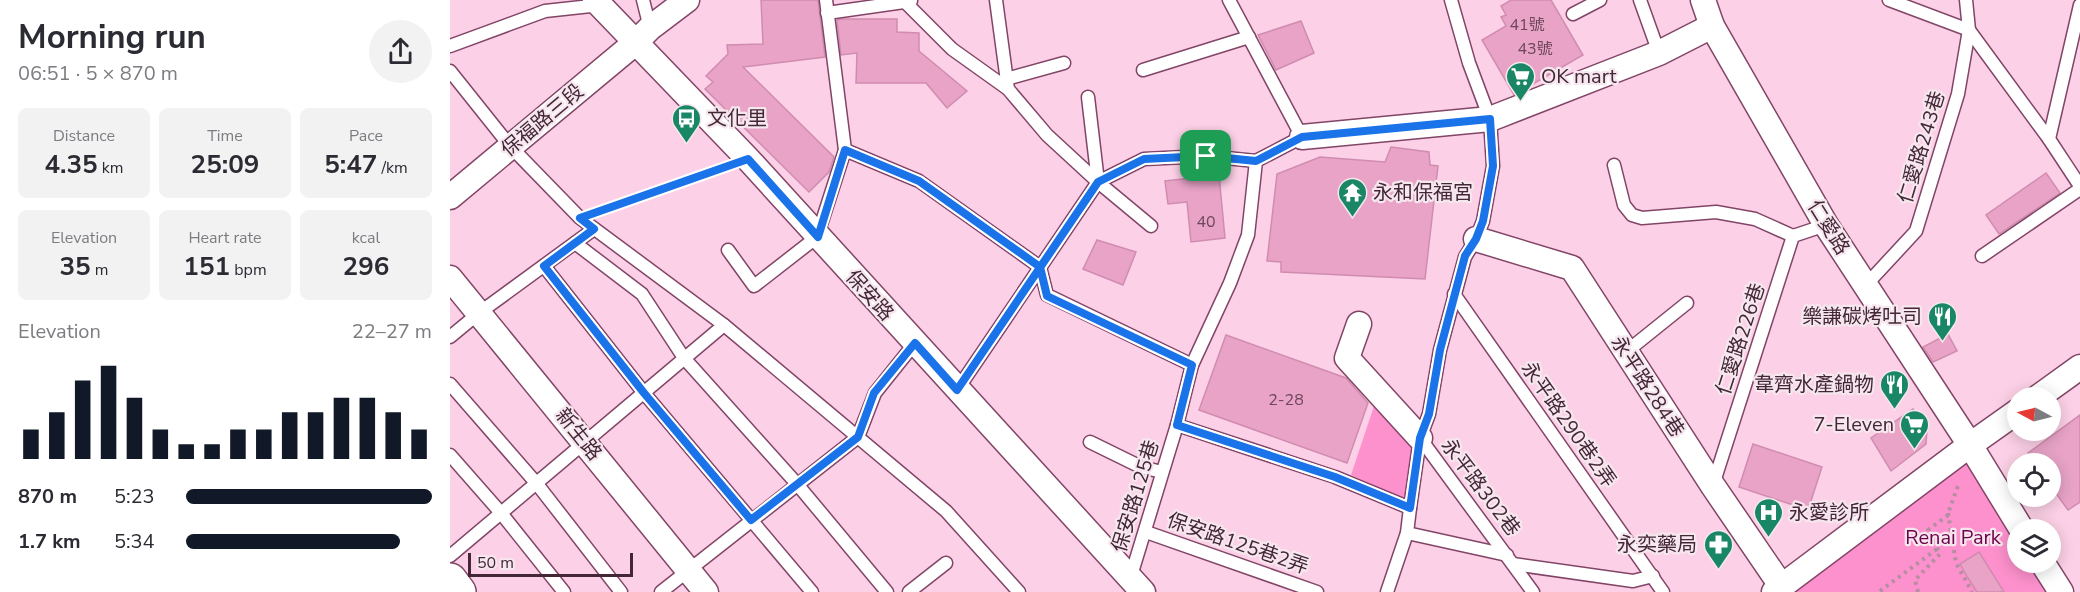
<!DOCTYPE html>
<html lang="en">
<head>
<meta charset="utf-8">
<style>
	:root { --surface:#fff; --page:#f2f2f3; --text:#2b2b33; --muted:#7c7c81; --accent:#111827 }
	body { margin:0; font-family:"Nunito Sans","Noto Sans TC",sans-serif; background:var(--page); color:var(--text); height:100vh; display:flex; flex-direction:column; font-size:22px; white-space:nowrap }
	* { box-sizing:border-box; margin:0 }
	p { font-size:20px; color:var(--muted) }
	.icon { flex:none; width:33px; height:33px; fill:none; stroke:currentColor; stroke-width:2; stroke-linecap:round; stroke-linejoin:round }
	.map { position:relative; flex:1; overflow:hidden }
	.details { display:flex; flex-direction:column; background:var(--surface); width:450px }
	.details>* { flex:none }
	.needle { width:39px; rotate:277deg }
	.fabs { position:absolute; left:1557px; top:387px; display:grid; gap:12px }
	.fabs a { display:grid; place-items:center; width:54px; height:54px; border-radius:50%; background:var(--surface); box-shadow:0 3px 15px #0003; font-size:30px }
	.scale { position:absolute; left:18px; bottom:15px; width:165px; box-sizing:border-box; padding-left:6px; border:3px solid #432736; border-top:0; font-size:16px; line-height:21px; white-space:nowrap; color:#432736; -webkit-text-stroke:4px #f6e7ee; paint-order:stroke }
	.pin { position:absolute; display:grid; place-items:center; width:51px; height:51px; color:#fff; margin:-26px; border-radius:12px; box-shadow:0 3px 9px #0006 }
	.round { display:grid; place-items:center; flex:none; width:63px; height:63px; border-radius:32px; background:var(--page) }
	.head { display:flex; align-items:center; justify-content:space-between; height:102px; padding:0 18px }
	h1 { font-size:33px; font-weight:700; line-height:45px }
	.stats { display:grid; grid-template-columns:repeat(3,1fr); gap:9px; height:102px; padding:6px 18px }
	.stats div { display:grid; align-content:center; border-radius:9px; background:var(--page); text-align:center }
	.stats b { font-size:26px; font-weight:700 }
	.stats small { font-size:16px; font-weight:400 }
	.stats p { font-size:16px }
	.chart { height:168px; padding:12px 18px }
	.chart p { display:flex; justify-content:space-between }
	.chart svg { width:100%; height:108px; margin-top:6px; stroke:var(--accent); stroke-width:6 }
	ul { padding:0 18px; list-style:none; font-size:20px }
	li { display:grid; grid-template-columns:96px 72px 1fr; align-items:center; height:45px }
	li i { height:15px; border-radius:8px; background:var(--accent) }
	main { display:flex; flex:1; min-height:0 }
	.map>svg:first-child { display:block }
	.green { fill:#fd91cd }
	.building { fill:#e8a3c7; stroke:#d08cb0; stroke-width:1.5 }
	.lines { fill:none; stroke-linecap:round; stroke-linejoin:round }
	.service-casing { stroke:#824567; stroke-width:15 }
	.minor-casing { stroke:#824567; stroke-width:27 }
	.secondary-casing { stroke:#824567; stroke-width:36 }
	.path { stroke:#b48ea1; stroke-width:4; stroke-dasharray:3 4.5; stroke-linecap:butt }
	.service { stroke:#fff; stroke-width:12 }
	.minor { stroke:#fff; stroke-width:24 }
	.secondary { stroke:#fff; stroke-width:33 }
	.route-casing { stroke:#fff; stroke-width:12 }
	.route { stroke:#1a73e8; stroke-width:8 }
	.labels { text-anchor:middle; stroke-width:4.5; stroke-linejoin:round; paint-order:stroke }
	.number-label { font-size:16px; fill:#6c465a }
	.poi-label { font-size:20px; fill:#432736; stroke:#f6e7ee; text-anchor:start }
	.street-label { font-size:20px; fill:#432736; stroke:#f6e7ee }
	.park-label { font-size:20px; fill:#6d024b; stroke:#f6e7ee }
</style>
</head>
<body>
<main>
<section class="details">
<div class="head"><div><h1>Morning run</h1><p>06:51 · 5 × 870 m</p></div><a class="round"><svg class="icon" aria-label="share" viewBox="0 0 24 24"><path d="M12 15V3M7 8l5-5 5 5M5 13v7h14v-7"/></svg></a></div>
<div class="stats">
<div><p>Distance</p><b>4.35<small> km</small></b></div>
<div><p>Time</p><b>25:09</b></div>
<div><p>Pace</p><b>5:47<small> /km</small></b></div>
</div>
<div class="stats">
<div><p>Elevation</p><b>35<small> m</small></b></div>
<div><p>Heart rate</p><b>151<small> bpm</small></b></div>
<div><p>kcal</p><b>296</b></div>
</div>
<div class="chart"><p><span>Elevation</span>22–27 m</p>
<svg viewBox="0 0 160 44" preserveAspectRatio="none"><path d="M5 44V32M15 44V25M25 44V12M35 44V6M45 44V19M55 44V32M65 44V38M75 44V38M85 44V32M95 44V32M105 44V25M115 44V25M125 44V19M135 44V19M145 44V25M155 44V32"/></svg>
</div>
<ul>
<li><b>870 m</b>5:23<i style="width:100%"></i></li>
<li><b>1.7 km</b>5:34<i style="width:87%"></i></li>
</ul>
</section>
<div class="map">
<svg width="1630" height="592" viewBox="0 0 1630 592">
	<rect width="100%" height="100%" fill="#fcd0e6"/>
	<g class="green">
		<polygon points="926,400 971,455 955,500 901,475"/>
		<polygon points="1518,456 1567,539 1568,562 1582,563 1599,592 1339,592"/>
	</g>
	<g class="building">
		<polygon points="311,0 368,0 375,57 293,67 384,157 379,172 359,192 255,89 263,82 256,76 278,54 277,45 313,44"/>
		<polygon points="1061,0 1101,0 1133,55 1064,95 1032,40 1056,26 1051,17 1056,15 1051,6"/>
		<polygon points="392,19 447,19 447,32 469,33 469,51 517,91 497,108 476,83 406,83 407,53 391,55 387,20"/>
		<polygon points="851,21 864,53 826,70 808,35"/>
		<polygon points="941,147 979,152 980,165 988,166 975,279 831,272 831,262 817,261 827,174 870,157 935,162"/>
		<polygon points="1596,173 1610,193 1549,234 1536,215"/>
		<polygon points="769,175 775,238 741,242 737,202 718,204 715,181"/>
		<polygon points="647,240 686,252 673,285 633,269"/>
		<polygon points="1498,334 1507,351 1483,362 1473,347"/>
		<polygon points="776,335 896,378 918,403 897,463 749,410"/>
		<polygon points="1463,409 1477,429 1476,444 1441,471 1421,438"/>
		<polygon points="1630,415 1630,502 1618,510 1600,485 1600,464 1585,464 1578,453"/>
		<polygon points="1303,444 1372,467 1358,510 1289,487"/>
		<polygon points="1529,552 1554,592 1527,592 1518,578 1510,564"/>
	</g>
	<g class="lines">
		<defs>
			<g id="service">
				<polyline points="193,0 200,28"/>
				<polyline points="1001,0 1019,63 1040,119 1043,166 1033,221 1026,239 1015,257 990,350 979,414 970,438 1083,592"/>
				<polyline points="1190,0 1209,53"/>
				<polyline points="1439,0 1519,30 1599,139 1630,186"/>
				<polyline points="455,2 502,49 558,89"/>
				<polyline points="377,13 461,1"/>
				<polyline points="1123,14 1150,0"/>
				<polyline points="0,46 95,11 150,5"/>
				<polyline points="693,70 799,37"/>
				<polyline points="0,71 60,146 130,218 274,325 496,511 569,592"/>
				<polyline points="556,79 614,63"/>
				<polyline points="638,97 648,182"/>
				<polyline points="1599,139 1630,5"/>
				<polyline points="395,150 469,181 590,267 597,295 742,365"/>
				<polyline points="1164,165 1174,205 1182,215 1192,218 1266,212 1305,219 1343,236"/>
				<polyline points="648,182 694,159 756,156 806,161"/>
				<polyline points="648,182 701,226"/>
				<polyline points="125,243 192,294 234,358 347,484 437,592"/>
				<polyline points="278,250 304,286 367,237 395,150 376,0"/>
				<polyline points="1532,256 1630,189"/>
				<polyline points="94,266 194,393 362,592"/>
				<polyline points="1416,285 1466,231 1508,94 1519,30 1516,0"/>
				<polyline points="1004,294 1213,592"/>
				<polyline points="0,337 29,313 144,229"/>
				<polyline points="1176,352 1237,303"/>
				<polyline points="0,384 87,484 171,592"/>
				<polyline points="507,390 648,182 597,135 558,89 546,0"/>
				<polyline points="727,425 885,477 960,508 970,438"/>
				<polyline points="408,437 425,393 465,343"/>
				<polyline points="640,442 691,467 712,472"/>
				<polyline points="0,455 51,513 114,592"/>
				<polyline points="1263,485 1343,236 1376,225"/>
				<polyline points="696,532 867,592"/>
				<polyline points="957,533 1057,555"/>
				<polyline points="0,556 274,325"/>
				<polyline points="1063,564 1183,581 1203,576"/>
				<polyline points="680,579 727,425 742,365 780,283 798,235 806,161 852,137 779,0"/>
				<polyline points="211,592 408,437"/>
				<polyline points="459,592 496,563"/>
				<polyline points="937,592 957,533 960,508"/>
			</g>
			<g id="minor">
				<polyline points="145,0 298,159 693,592"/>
				<polyline points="1253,0 1262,26 1376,225 1520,445 1572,530"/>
				<polyline points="852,137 1040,119 1209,53 1262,26"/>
				<polyline points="0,197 185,43 200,28 237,0"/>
				<polyline points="1026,239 1122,268 1263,486 1332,587"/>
				<polyline points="0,278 256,592"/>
				<polyline points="909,324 897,358 970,438"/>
				<polyline points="1587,398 1630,367"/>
				<polyline points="1592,562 1611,592"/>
				<polyline points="1324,592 1520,445 1568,411"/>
			</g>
			<polyline id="secondary" points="0,580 9,592"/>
		</defs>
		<use href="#service" class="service-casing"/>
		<use href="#minor" class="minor-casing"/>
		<use href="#secondary" class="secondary-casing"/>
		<g class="path">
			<polyline points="149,212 274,167"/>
			<polyline points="1498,513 1506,563 1522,592"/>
			<polyline points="1430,591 1487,549"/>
			<polyline points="1468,592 1465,580 1490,554 1478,530 1497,516 1509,483"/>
		</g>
		<use href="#service" class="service"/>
		<use href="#minor" class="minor"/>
		<use href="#secondary" class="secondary"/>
	</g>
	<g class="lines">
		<defs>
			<polyline id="route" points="756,156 694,159 648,182 507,390 465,343 424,393 408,437 301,520 194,393 94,266 144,229 130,218 298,159 368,237 395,150 469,181 590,267 597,296 742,365 727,425 885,477 960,508 970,438 979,414 990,350 1015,256 1026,239 1033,221 1043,166 1040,119 852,137 806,161 756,156"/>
		</defs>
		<use href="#route" class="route-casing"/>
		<use href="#route" class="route"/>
	</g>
	<defs>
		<symbol id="supermarket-pin" viewBox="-11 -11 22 30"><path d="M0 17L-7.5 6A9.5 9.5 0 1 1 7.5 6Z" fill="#198765" stroke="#f6e7ee"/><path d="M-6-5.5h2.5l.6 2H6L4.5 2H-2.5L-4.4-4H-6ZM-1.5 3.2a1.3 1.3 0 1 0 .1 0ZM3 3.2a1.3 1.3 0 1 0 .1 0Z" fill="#fff"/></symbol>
		<symbol id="bus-pin" viewBox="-11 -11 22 30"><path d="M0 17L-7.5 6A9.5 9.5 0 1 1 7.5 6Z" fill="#198765" stroke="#f6e7ee"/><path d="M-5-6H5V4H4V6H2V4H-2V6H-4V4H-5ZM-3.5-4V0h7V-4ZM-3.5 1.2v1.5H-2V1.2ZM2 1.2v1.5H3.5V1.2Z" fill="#fff"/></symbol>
		<symbol id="temple-pin" viewBox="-11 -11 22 30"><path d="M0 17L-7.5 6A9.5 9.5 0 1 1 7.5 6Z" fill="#198765" stroke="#f6e7ee"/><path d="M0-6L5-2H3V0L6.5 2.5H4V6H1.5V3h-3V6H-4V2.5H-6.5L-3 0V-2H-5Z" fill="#fff"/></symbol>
		<symbol id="restaurant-pin" viewBox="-11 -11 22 30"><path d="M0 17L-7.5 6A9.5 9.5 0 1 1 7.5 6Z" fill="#198765" stroke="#f6e7ee"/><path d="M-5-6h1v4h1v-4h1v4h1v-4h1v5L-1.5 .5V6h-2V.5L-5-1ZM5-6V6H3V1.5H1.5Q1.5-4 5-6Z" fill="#fff"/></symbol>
		<symbol id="hospital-pin" viewBox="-11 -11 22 30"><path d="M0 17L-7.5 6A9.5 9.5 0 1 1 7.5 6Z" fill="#198765" stroke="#f6e7ee"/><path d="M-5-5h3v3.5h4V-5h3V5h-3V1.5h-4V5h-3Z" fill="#fff"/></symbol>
		<symbol id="pharmacy-pin" viewBox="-11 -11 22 30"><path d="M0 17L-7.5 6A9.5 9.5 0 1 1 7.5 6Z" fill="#198765" stroke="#f6e7ee"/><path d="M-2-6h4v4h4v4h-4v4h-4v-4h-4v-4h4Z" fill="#fff"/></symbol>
	</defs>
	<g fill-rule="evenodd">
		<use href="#supermarket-pin" x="1054" y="60" width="33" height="45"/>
		<use href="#bus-pin" x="220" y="102" width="33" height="45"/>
		<use href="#temple-pin" x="886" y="176" width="33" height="45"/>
		<use href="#restaurant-pin" x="1476" y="300" width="33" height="45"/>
		<use href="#restaurant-pin" x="1428" y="368" width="33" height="45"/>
		<use href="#supermarket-pin" x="1448" y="408" width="33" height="45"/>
		<use href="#hospital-pin" x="1302" y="496" width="33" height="45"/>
		<use href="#pharmacy-pin" x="1252" y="528" width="33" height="45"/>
	</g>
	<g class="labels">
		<g class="number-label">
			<text x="1077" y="30">41號</text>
			<text x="1085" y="54">43號</text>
			<text x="756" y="227">40</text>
			<text x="836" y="405">2-28</text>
		</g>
		<g class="poi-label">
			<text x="1091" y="83">OK mart</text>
			<text x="257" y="125">文化里</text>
			<text x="923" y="199">永和保福宮</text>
			<text x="1472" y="323" text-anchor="end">樂謙碳烤吐司</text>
			<text x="1424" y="391" text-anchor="end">韋齊水產鍋物</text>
			<text x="1444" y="431" text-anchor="end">7-Eleven</text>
			<text x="1339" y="519">永愛診所</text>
			<text x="1247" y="551" text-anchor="end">永奕藥局</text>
		</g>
		<g class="street-label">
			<text transform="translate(92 120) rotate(-40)" y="7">保福路三段</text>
			<text transform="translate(1471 147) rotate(-73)" y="7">仁愛路243巷</text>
			<text transform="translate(1379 227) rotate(58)" y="7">仁愛路</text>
			<text transform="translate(420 295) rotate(48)" y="7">保安路</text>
			<text transform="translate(1290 339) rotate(-72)" y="7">仁愛路226巷</text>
			<text transform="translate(1198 386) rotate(57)" y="7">永平路284巷</text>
			<text transform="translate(1119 424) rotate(55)" y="7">永平路290巷2弄</text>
			<text transform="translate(129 434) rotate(51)" y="7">新生路</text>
			<text transform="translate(1031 487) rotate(53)" y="7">永平路302巷</text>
			<text transform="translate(685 496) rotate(-73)" y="7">保安路125巷</text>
			<text transform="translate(788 543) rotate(19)" y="7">保安路125巷2弄</text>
		</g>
		<g class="park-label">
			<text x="1503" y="544">Renai Park</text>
		</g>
	</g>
</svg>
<div class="fabs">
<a><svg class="needle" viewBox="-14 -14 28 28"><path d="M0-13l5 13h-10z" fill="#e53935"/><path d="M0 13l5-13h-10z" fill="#7c7c81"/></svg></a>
<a><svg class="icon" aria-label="locate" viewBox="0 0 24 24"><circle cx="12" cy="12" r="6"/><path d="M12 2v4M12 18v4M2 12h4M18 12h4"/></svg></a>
<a><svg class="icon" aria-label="layers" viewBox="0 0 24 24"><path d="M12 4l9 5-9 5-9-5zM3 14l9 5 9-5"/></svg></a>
</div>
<div class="scale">50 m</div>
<div class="pin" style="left:756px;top:156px;background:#1e9e55"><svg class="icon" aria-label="arrive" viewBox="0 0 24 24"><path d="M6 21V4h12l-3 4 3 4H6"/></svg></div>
</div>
</main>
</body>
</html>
